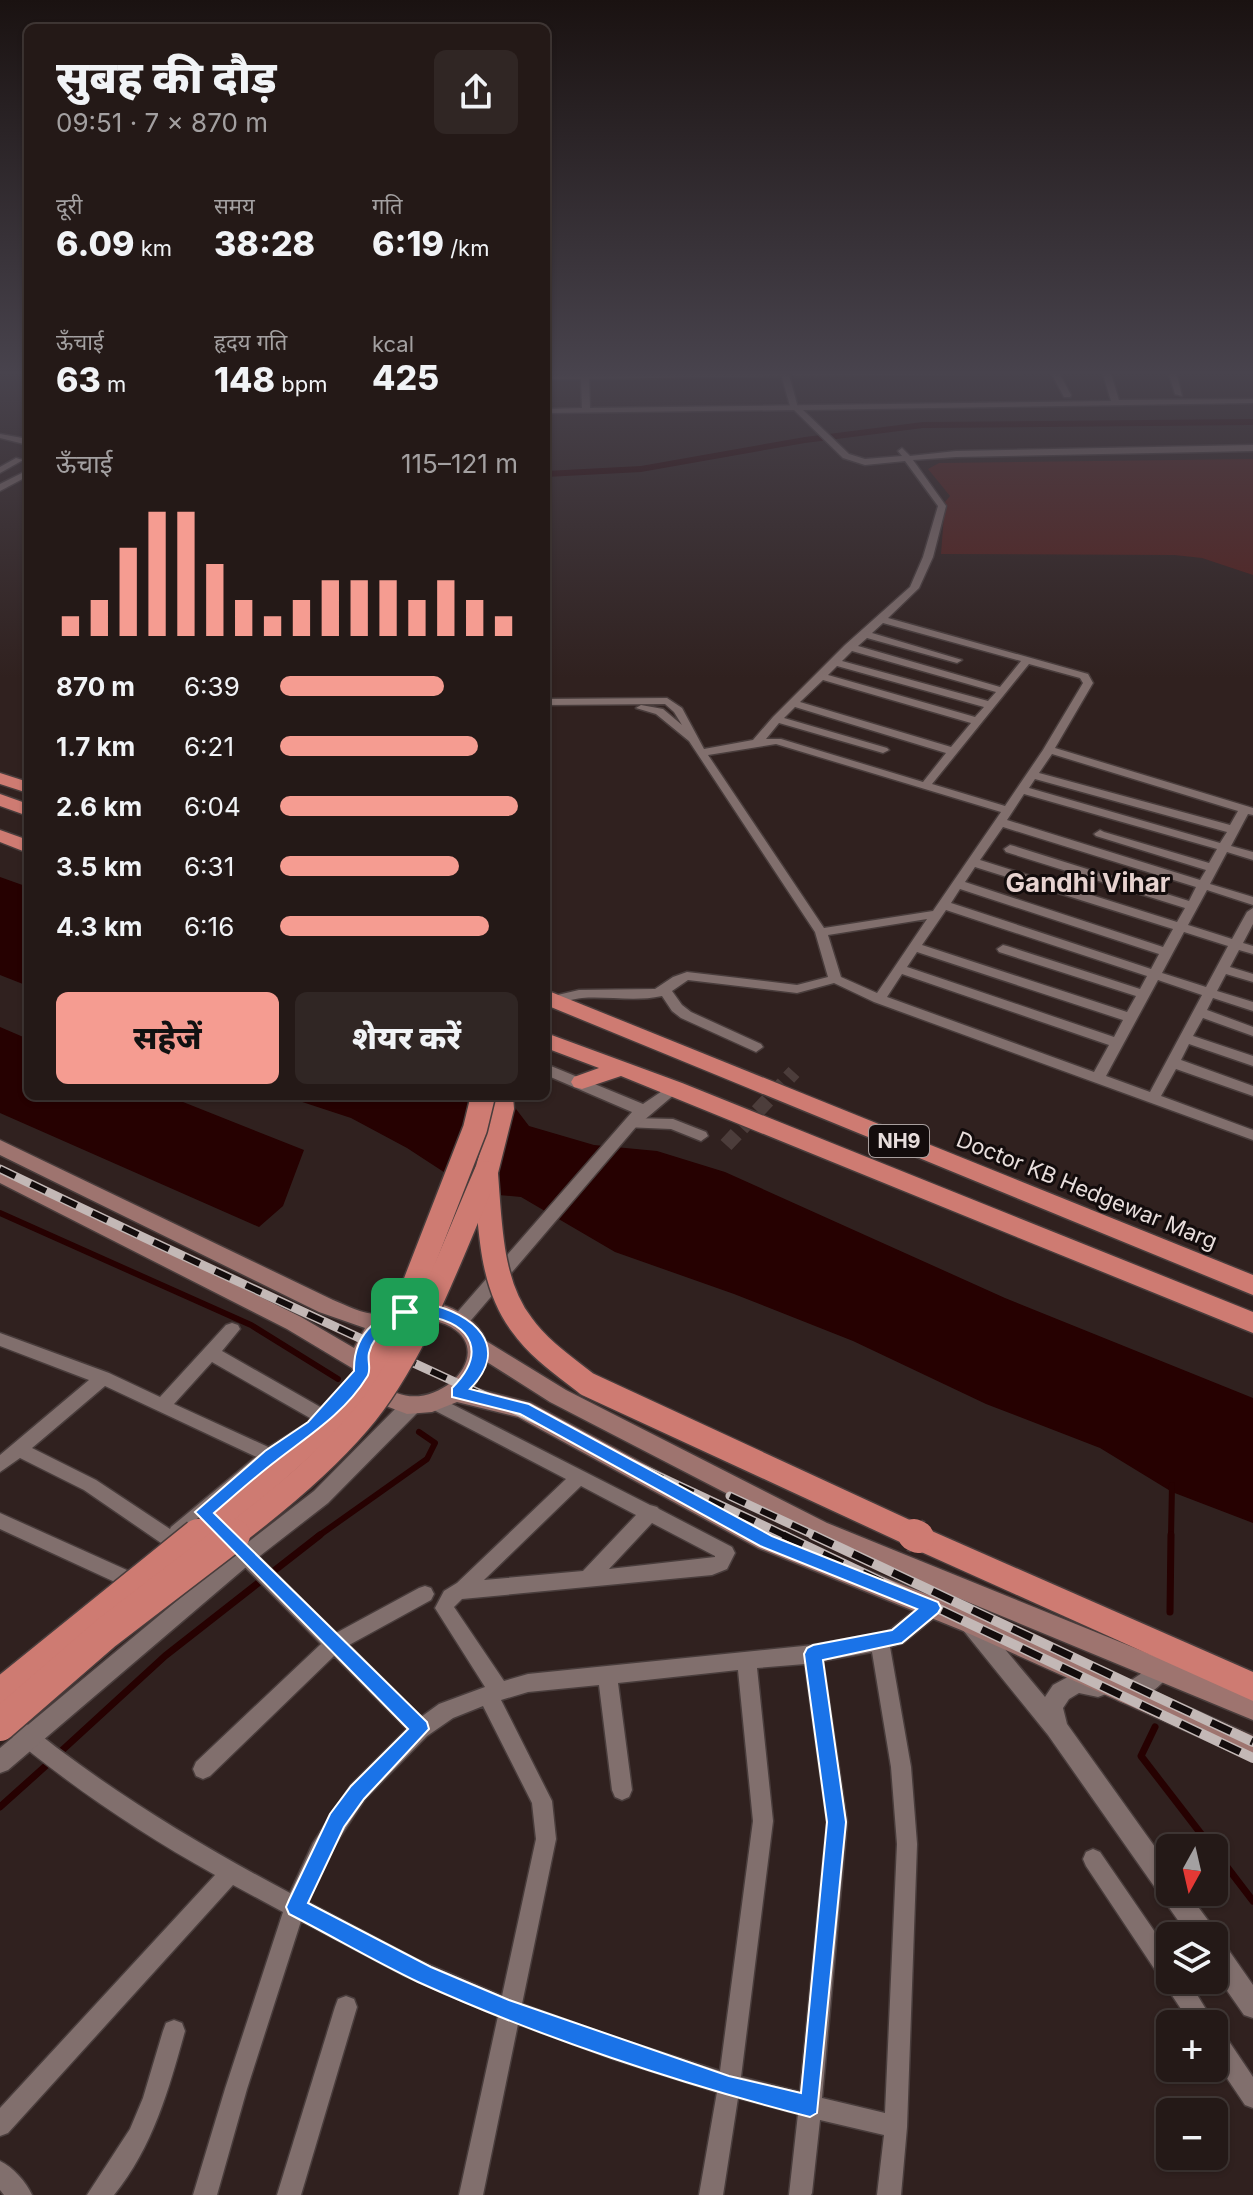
<!DOCTYPE html>
<html lang="hi">
<head>
<meta charset="utf-8">
<style>
	:root { --surface:#241917; --page:#302624; --text:#f1f3f6; --muted:#a3a0a1; --line:#413836; --accent:#f59c91 }
	body { margin:0; font-family:Inter,"Noto Sans Devanagari",sans-serif; background:var(--page); color:var(--text); height:100vh; display:flex; flex-direction:column; font-size:30px; white-space:nowrap }
	* { box-sizing:border-box; margin:0 }
	p { font-size:26px; color:var(--muted) }
	.icon { flex:none; width:44px; height:44px; fill:none; stroke:currentColor; stroke-width:2; stroke-linecap:round; stroke-linejoin:round }
	.map { position:relative; flex:1; overflow:hidden }
	.drawer { position:absolute; left:24px; top:24px; width:526px; height:1076px; display:flex; flex-direction:column; background:var(--surface); border-radius:12px; box-shadow:0 2px 6px #0004,0 0 0 2px var(--line) }
	.drawer>* { flex:none }
	.needle { width:52px; rotate:188deg }
	.controls { position:absolute; left:1156px; top:1834px; display:grid; gap:16px }
	.controls a { display:grid; place-items:center; width:72px; height:72px; border-radius:12px; background:var(--surface); box-shadow:0 2px 6px #0004,0 0 0 2px var(--line); font-size:40px }
	.pin { position:absolute; display:grid; place-items:center; width:68px; height:68px; color:#fff; margin:-34px; border-radius:16px; box-shadow:0 4px 12px #0006 }
	.round { display:grid; place-items:center; flex:none; width:84px; height:84px; border-radius:12px; background:var(--page) }
	.overview { display:flex; align-items:center; justify-content:space-between; height:136px; padding:0 32px }
	h1 { font-size:44px; font-weight:800; line-height:60px }
	.stats { display:grid; grid-template-columns:repeat(3,1fr); gap:12px; height:136px; padding:8px 32px }
	.stats div { display:grid; align-content:center }
	.stats b { font-size:34px; font-weight:800 }
	.stats small { font-size:22px; font-weight:400 }
	.stats p { font-size:22px }
	.chart { height:224px; padding:16px 32px }
	.chart p { display:flex; justify-content:space-between }
	.chart svg { width:100%; height:144px; margin-top:8px; stroke:var(--accent); stroke-width:6 }
	.primary-button { display:flex; gap:16px; margin-top:auto; padding:16px 32px }
	.primary-button a { flex:1; height:92px; border-radius:12px; background:var(--accent); color:#111; font-size:32px; font-weight:800; line-height:92px; text-align:center }
	.primary-button a+a { background:var(--page); color:var(--text) }
	ul { padding:0 32px; list-style:none; font-size:26px }
	li { display:grid; grid-template-columns:128px 96px 1fr; align-items:center; height:60px }
	li i { height:20px; border-radius:10px; background:var(--accent) }
	.map>svg:first-child { display:block }
	.green { fill:#551f1b }
	.water { fill:#260101 }
	.lines { fill:none; stroke-linecap:round; stroke-linejoin:round }
	.stream-far1 { stroke:#260101; stroke-width:6 }
	.stream { stroke:#260101; stroke-width:7 }
	.canal { fill:#260101; fill-rule:evenodd }
	.minor-tunnel { stroke:#4c3d3b; stroke-width:15; stroke-dasharray:15 8; stroke-linecap:butt }
	.minor-casing { stroke:#493d3c; stroke-width:3 }
	.tertiary-casing { stroke:#493d3c; stroke-width:3 }
	.secondary-casing { stroke:#493d3c; stroke-width:3 }
	.trunk-casing { stroke:#493d3c; stroke-width:3 }
	.minor { fill:#816f6d; fill-rule:evenodd }
	.tertiary { fill:#816f6d; fill-rule:evenodd }
	.secondary { fill:#9e746f; fill-rule:evenodd }
	.trunk { fill:#ce7b72; fill-rule:evenodd }
	.rail-far1-casing { stroke:#c3b8b6; stroke-width:9 }
	.rail-casing { stroke:#c3b8b6; stroke-width:10 }
	.rail-far1 { stroke:#130c0c; stroke-width:6; stroke-dasharray:17; stroke-linecap:butt }
	.rail { stroke:#130c0c; stroke-width:7; stroke-dasharray:22; stroke-linecap:butt }
	.trunk-bridge-far1-casing { stroke:#493d3c; stroke-width:27; stroke-linecap:butt }
	.trunk-bridge-casing { stroke:#493d3c; stroke-width:35; stroke-linecap:butt }
	.trunk-bridge-far1 { stroke:#ce7b72; stroke-width:24 }
	.trunk-bridge { stroke:#ce7b72; stroke-width:32 }
	.route { fill:#1a73e8; stroke:#fff; stroke-width:2; fill-rule:evenodd }
	.labels { text-anchor:middle; stroke-width:6; stroke-linejoin:round; paint-order:stroke }
	.shield { fill:#130c0c; stroke:#a89f9e; stroke-width:2 }
	.shield-label { font-size:20px; font-weight:bold; fill:#e8dedc }
	.street-label { font-size:22px; fill:#e8dedc; stroke:#130c0c }
	.quarter-label { font-size:26px; font-weight:bold; fill:#e7d3d0; stroke:#130c0c }
</style>
</head>
<body>
<div class="map">
<svg width="1253" height="2195" viewBox="0 0 1253 2195">
	<rect width="100%" height="100%" fill="#30211f"/>
	<polygon class="green" points="1253,459 1253,575 1202,558 1174,555 941,554 945,502 950,496 928,469 939,463"/>
	<g class="water">
		<polygon points="0,877 28,887 28,986 0,975"/>
		<polygon points="0,1027 28,1039 28,1096 168,1096 304,1150 283,1206 259,1227 0,1113"/>
		<polygon points="284,1096 506,1096 529,1126 594,1145 657,1151 725,1172 1005,1298 1253,1398 1253,1523 1172,1492 1100,1448 986,1404 853,1341 734,1294 615,1252 521,1197 476,1193 407,1148 351,1118"/>
	</g>
	<g class="lines">
		<g class="stream-far1">
			<polyline points="0,1213 251,1325 338,1379"/>
			<polyline points="317,1537 427,1459 435,1443 419,1432"/>
			<polyline points="1171,1537 1172,1485"/>
		</g>
		<g class="stream">
			<polyline points="270,1574 320,1535"/>
			<polyline points="1170,1612 1171,1535"/>
			<polyline points="1155,1727 1141,1756 1212,1848"/>
			<polyline points="57,1755 165,1656 262,1580"/>
			<polyline points="0,1807 50,1762"/>
			<polyline points="1214,1850 1253,1901"/>
		</g>
		<polygon class="canal" points="1253,419 1253,425 923,428 805,443 641,472 546,477 546,471 641,466 805,437 923,422"/>
		<polyline class="minor-tunnel" points="726,1145 794,1072"/>
		<defs>
			<g id="minor">
				<path d="M581 371H589V374L784 372 788 374 784 376 589 379 590 408 1111 401 1102 371H1110L1119 400 1253 399V403L803 410 849 454 865 459 902 456 898 451 902 448 910 456 956 451 1253 445V451L956 457 913 460 946 506 933 557 919 588 888 618 1088 674 1093 683 1055 748 1253 808V815L1248 814 1231 846 1253 852V860L1227 852 1210 884 1253 897V905L1207 890 1188 925 1232 939 1247 912 1253 908V924L1243 943 1253 946V954L1239 950 1230 967 1253 974V982L1226 974 1217 991 1253 1002V1011L1213 998 1207 1010 1253 1027V1036L1203 1018 1193 1036 1253 1056V1066L1189 1044 1181 1060 1253 1086V1096L1176 1069 1161 1096 1253 1130V1140L874 1002 834 983 797 993 688 980 672 991 682 1005 691 1012 761 1044 763 1047 756 1052 681 1018 672 1011 662 996C635 1002 608 996 582 998 571 999 560 1004 549 1003L547 1000 549 997 579 990 655 989 673 977 687 972 797 985 828 977 815 932 689 741 656 714 636 708 641 705 663 709 682 725 674 712 665 704 546 705V699L667 698 682 708 704 749 753 740 773 717 845 645 910 587 923 557 938 506 905 461 865 465 843 458 794 410 546 413V409L582 408 581 379H546V375L581 374ZM883 623 1021 661 1000 687 858 646 867 638 957 663 962 660 872 633ZM852 651 996 692 988 701 842 661ZM1029 664 1080 678 1083 683 1043 750 1005 806 932 784ZM837 666 984 707 975 717 828 675ZM823 680 971 723 951 747 800 702ZM795 707 946 753 923 782 781 739H766L779 723 883 753 889 750 887 748 784 718ZM776 744 1001 812 933 911 824 928 708 755ZM1052 754 1238 811 1230 825 1039 773ZM1035 779 1227 832 1220 843 1029 788ZM1024 794 1217 849 1209 863 1104 832 1100 830 1094 834 1096 836 1206 870 1200 880 1007 820ZM1003 827 1196 887 1189 901 1014 846 1010 845 1004 849 1006 852 1185 908 1177 922 980 860ZM975 867 1173 929 1163 947 965 882ZM960 889 1159 954 1151 969 951 903ZM946 910 1147 976 1140 989 1007 946 1003 945 997 949 999 952 1136 996 1127 1012 922 945ZM927 919 877 993 841 977 828 935ZM1184 932 1228 946 1206 987 1162 973ZM917 952 1123 1020 1114 1037 907 967ZM902 974 1109 1045 1094 1072 887 997ZM1158 980 1202 995 1150 1092 1106 1076Z"/>
				<polygon points="1058,371 1071,395 1070,397 1064,397 1051,373 795,376 791,374 795,372"/>
				<polygon points="1168,371 1176,371 1182,396 1175,394"/>
				<polygon points="0,434 28,439 28,445 0,438"/>
				<polygon points="16,458 23,460 0,473 0,467"/>
				<polygon points="28,470 28,476 0,491 0,484"/>
				<polygon points="630,1118 673,1119 706,1132 708,1136 701,1141 671,1129 625,1127 623,1123"/>
				<polygon points="232,1323 238,1325 240,1329 222,1351 329,1412 331,1417 329,1422 323,1424 317,1422 212,1362 174,1404 277,1451 280,1456 277,1461 271,1463 265,1461 105,1386 32,1448 96,1480 176,1533 179,1539 176,1545 170,1547 164,1545 84,1490 20,1458 0,1472 0,1455 89,1380 0,1346 0,1333 109,1373 160,1397 226,1325"/>
				<path d="M436 1396 650 1505 657 1507 659 1509 732 1547 735 1553 727 1569 712 1575 462 1599 454 1607 504 1681 528 1674 813 1645 880 1633 890 1630 925 1602 932 1600 939 1602 941 1608 939 1614 903 1643 890 1647 911 1767 917 1844 907 2127 901 2195H877L884 2135 820 2120 812 2193 811 2195H789L798 2114 738 2098 723 2195H699L717 2092 616 2060 518 2024 483 2195H459L498 2016 403 1975 301 1921 247 2089 217 2195H193L225 2089 283 1912 233 1885 8 2133 0 2136V2108L215 1875C138 1832 67 1784 0 1727V1712L5 1710 12 1712C98 1784 192 1841 290 1893L313 1843 351 1785 407 1729 334 1656 210 1776 203 1779 196 1776 193 1769 196 1762 321 1644 233 1555 230 1549 233 1543 239 1541 245 1543 336 1633 419 1588 425 1586 431 1588 434 1594 431 1600 349 1645 421 1717 439 1704 485 1687 435 1608 444 1591 457 1583 566 1479 430 1408 428 1403 430 1398ZM581 1486 636 1515 583 1571 484 1580ZM652 1523 715 1556V1557L609 1569ZM872 1652 891 1767 897 1844 885 2113 822 2098 847 1822 823 1661ZM805 1664 827 1822 800 2092 741 2077 773 1821 757 1668ZM738 1670 753 1821 720 2071 616 2038 522 2004 556 1839 552 1801 501 1700 528 1692 599 1685 612 1790 615 1797 622 1800 629 1797 632 1790 618 1683ZM483 1706 532 1803 536 1839 502 1996 418 1960 308 1902 327 1857 365 1799 427 1736 453 1718Z"/>
				<polygon points="0,1513 129,1571 132,1577 129,1583 123,1585 117,1583 0,1529"/>
				<polygon points="1093,1849 1100,1852 1170,1954 1170,1980 1188,1980 1215,2024 1214,2026 1214,2024 1191,2024 1086,1866 1083,1859 1086,1852"/>
				<polygon points="346,1996 354,1999 357,2007 301,2195 277,2195 335,2007 338,1999"/>
				<path d="M174 2020 182 2023 185 2031C169 2089 153 2147 114 2195H87L130 2129 143 2098 163 2031 166 2023Z"/>
				<polygon points="1214,2028 1222,2031 1253,2077 1253,2108 1245,2105 1214,2059"/>
				<path d="M0 2161C13 2167 26 2182 32 2195H4L0 2190Z"/>
			</g>
			<g id="tertiary">
				<polygon points="780,371 788,371 798,408 790,406"/>
				<polygon points="546,1064 643,1104 674,1083 682,1088 636,1127 466,1326 460,1328 454,1326 451,1321 454,1316 632,1112 546,1075"/>
				<polygon points="412,1397 419,1399 422,1405 419,1411 328,1503 252,1562 8,1770 0,1773 0,1748 238,1550 314,1491 405,1399"/>
				<polygon points="304,1425 311,1427 314,1433 311,1439 278,1462 185,1539 178,1542 171,1539 168,1533 171,1527 264,1450"/>
				<polygon points="970,1613 977,1616 1045,1697 1053,1685 1077,1672 1106,1680 1109,1687 1106,1694 1098,1697 1079,1693 1069,1699 1063,1708 1067,1724 1170,1868 1170,1892 1187,1892 1213,1927 1215,1939 1223,1942 1253,1985 1253,2018 1244,2015 1214,1972 1214,1936 1189,1936 1048,1735 963,1630 959,1623 963,1616"/>
				<path d="M1163 1659 1171 1662 1174 1669C1170 1678 1141 1703 1131 1704 1127 1705 1121 1702 1117 1700L1114 1693 1117 1686 1127 1683Z"/>
			</g>
			<path id="secondary" d="M0 1140 333 1300C348 1306 366 1316 382 1314 396 1311 409 1303 425 1302 448 1302 478 1319 486 1341L566 1390 827 1523 1253 1696V1720L811 1537 550 1402 487 1362 473 1388 531 1403 774 1534 977 1614 1253 1736V1761L961 1630 758 1548 518 1417 457 1402 432 1412 407 1414 373 1401 358 1384 352 1368 287 1329 0 1183V1168L301 1317 354 1348 365 1328 319 1312 0 1155ZM427 1318C435 1321 444 1323 451 1327 502 1357 424 1425 382 1383 370 1372 371 1356 377 1342L399 1324Z"/>
			<g id="trunk">
				<polygon points="0,773 28,782 28,793 0,784"/>
				<polygon points="0,794 28,804 28,816 0,806"/>
				<polygon points="0,830 28,840 28,853 0,842"/>
				<polygon points="546,990 1253,1275 1253,1295 546,1005"/>
				<polygon points="546,1033 682,1083 1253,1312 1253,1333 621,1076 582,1089 574,1087 571,1082 574,1077 599,1068 546,1048"/>
				<polygon points="491,1096 513,1096 514,1109 498,1173 494,1179 486,1181 478,1179 474,1173 492,1109"/>
				<polygon points="918,1525 1253,1672 1253,1701 908,1546 904,1537 908,1528"/>
			</g>
		</defs>
		<use href="#minor" class="minor-casing"/>
		<use href="#tertiary" class="tertiary-casing"/>
		<use href="#secondary" class="secondary-casing"/>
		<use href="#trunk" class="trunk-casing"/>
		<use href="#minor" class="minor"/>
		<use href="#tertiary" class="tertiary"/>
		<use href="#secondary" class="secondary"/>
		<use href="#trunk" class="trunk"/>
		<defs>
			<g id="rail-far1">
				<path d="M0 1169C261 1295 526 1413 788 1537"/>
				<polyline points="730,1496 818,1537"/>
			</g>
			<g id="rail">
				<polyline points="783,1535 1253,1758"/>
				<polyline points="813,1535 1253,1742"/>
			</g>
		</defs>
		<use href="#rail-far1" class="rail-far1-casing"/>
		<use href="#rail" class="rail-casing"/>
		<use href="#rail-far1" class="rail-far1"/>
		<use href="#rail" class="rail"/>
		<defs>
			<g id="trunk-bridge-far1">
				<path d="M486 1174C490 1223 490 1284 522 1325 539 1349 564 1366 587 1384L918 1537"/>
				<polyline points="196,1537 259,1486 344,1410 390,1337 415,1283 475,1129 483,1096"/>
				<path d="M231 1537C276 1503 322 1465 358 1423 415 1357 451 1253 486 1173"/>
			</g>
			<g id="trunk-bridge">
				<polyline points="914,1535 918,1537"/>
				<polyline points="0,1695 198,1535"/>
				<polyline points="0,1725 106,1633 234,1535"/>
			</g>
		</defs>
		<use href="#trunk-bridge-far1" class="trunk-bridge-far1-casing"/>
		<use href="#trunk-bridge" class="trunk-bridge-casing"/>
		<use href="#trunk-bridge-far1" class="trunk-bridge-far1"/>
		<use href="#trunk-bridge" class="trunk-bridge"/>
	</g>
	<linearGradient id="sky" x2="0" y2="1"><stop stop-color="#1a1211"/><stop offset="0.55" stop-color="#48434d"/><stop offset="1" stop-color="#48434d" stop-opacity="0"/></linearGradient>
	<rect width="1253" height="678" fill="url(#sky)"/>
	<path class="route" d="M428 1304C473 1313 512 1346 470 1389L529 1404 772 1536 938 1602 941 1608 938 1613 902 1643 823 1660 846 1822 817 2113 810 2117C681 2084 539 2037 418 1982 374 1961 332 1936 289 1914L286 1907 289 1900 330 1814 351 1786 408 1729 195 1512 265 1451 308 1422 354 1371C353 1326 388 1309 428 1304ZM428 1316C474 1325 486 1354 452 1388V1397L520 1414 760 1546 917 1609 892 1630 813 1645 807 1648 804 1654 827 1822 801 2093 729 2076 509 2000 431 1967 308 1903 344 1827 364 1799 429 1729 427 1722 214 1513C235 1495 255 1477 276 1461 308 1436 345 1413 367 1377 372 1370 367 1361 369 1353 376 1326 404 1318 428 1316Z"/>
	<g class="labels">
		<rect class="shield" x="869" y="1125" width="60" height="32" rx="6"/>
		<g class="shield-label">
			<text x="899" y="1148">NH9</text>
		</g>
		<g class="street-label">
			<text transform="translate(1087 1190) rotate(22)" y="8">Doctor KB Hedgewar Marg</text>
		</g>
		<g class="quarter-label">
			<text x="1088" y="892">Gandhi Vihar</text>
		</g>
	</g>
</svg>
<div class="controls">
<a><svg class="needle" viewBox="-14 -14 28 28"><path d="M0-13l5 13h-10z" fill="#e53935"/><path d="M0 13l5-13h-10z" fill="#a3a0a1"/></svg></a>
<a><svg class="icon" aria-label="layers" viewBox="0 0 24 24"><path d="M12 4l9 5-9 5-9-5zM3 14l9 5 9-5"/></svg></a>
<a>+</a>
<a>−</a>
</div>
<div class="pin" style="left:405px;top:1312px;background:#1e9e55"><svg class="icon" aria-label="arrive" viewBox="0 0 24 24"><path d="M6 21V4h12l-3 4 3 4H6"/></svg></div>
<section class="drawer">
<div class="overview"><div><h1>सुबह की दौड़</h1><p>09:51 · 7 × 870 m</p></div><a class="round"><svg class="icon" aria-label="share" viewBox="0 0 24 24"><path d="M12 15V3M7 8l5-5 5 5M5 13v7h14v-7"/></svg></a></div>
<div class="stats">
<div><p>दूरी</p><b>6.09<small> km</small></b></div>
<div><p>समय</p><b>38:28</b></div>
<div><p>गति</p><b>6:19<small> /km</small></b></div>
</div>
<div class="stats">
<div><p>ऊँचाई</p><b>63<small> m</small></b></div>
<div><p>हृदय गति</p><b>148<small> bpm</small></b></div>
<div><p>kcal</p><b>425</b></div>
</div>
<div class="chart"><p><span>ऊँचाई</span>115–121 m</p>
<svg viewBox="0 0 160 44" preserveAspectRatio="none"><path d="M5 44V38M15 44V33M25 44V17M35 44V6M45 44V6M55 44V22M65 44V33M75 44V38M85 44V33M95 44V27M105 44V27M115 44V27M125 44V33M135 44V27M145 44V33M155 44V38"/></svg>
</div>
<ul>
<li><b>870 m</b>6:39<i style="width:69%"></i></li>
<li><b>1.7 km</b>6:21<i style="width:83%"></i></li>
<li><b>2.6 km</b>6:04<i style="width:100%"></i></li>
<li><b>3.5 km</b>6:31<i style="width:75%"></i></li>
<li><b>4.3 km</b>6:16<i style="width:88%"></i></li>
</ul>
<div class="primary-button"><a>सहेजें</a><a>शेयर करें</a></div>
</section>
</div>
</body>
</html>
